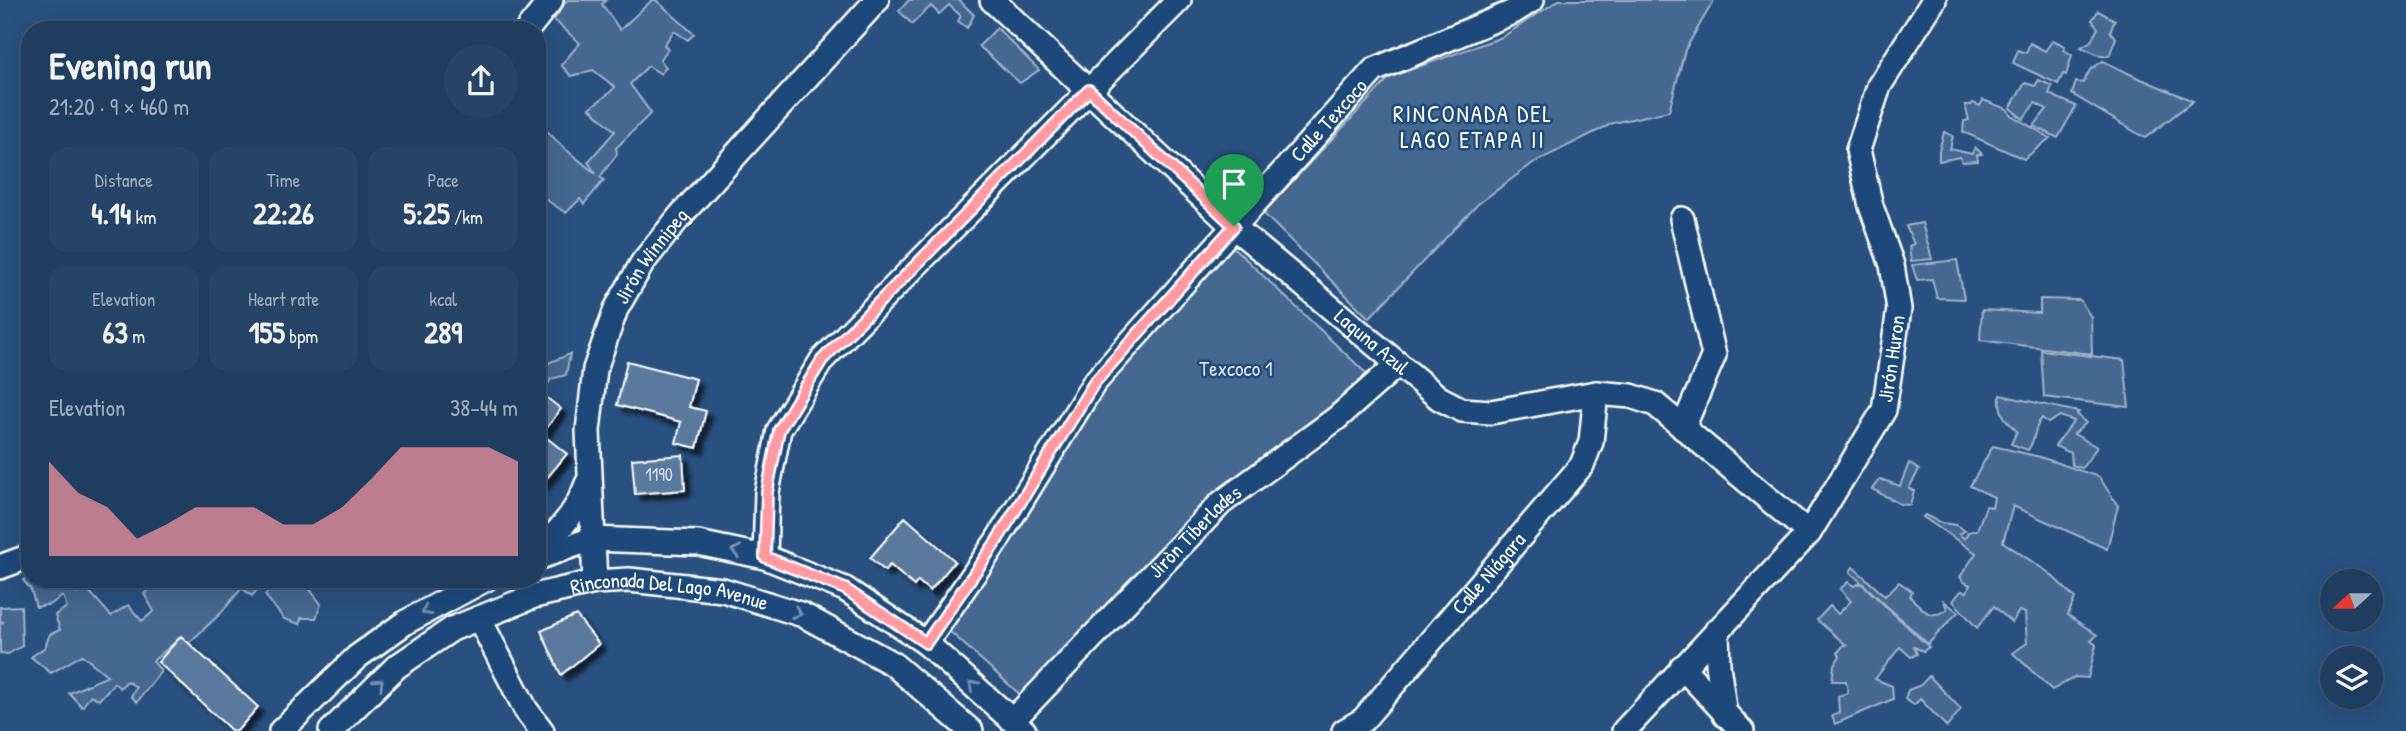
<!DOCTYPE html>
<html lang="en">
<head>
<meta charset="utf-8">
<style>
	:root { --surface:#1e3d5f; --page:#264465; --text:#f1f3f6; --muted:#a1aebd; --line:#3c5674; --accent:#ff9aa2 }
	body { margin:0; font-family:"Patrick Hand",sans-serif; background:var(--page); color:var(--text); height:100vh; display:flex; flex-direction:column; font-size:26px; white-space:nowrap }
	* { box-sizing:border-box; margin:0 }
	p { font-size:23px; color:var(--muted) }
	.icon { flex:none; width:38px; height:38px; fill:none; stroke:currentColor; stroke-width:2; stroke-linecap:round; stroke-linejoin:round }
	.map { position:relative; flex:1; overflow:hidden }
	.details { position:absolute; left:21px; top:21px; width:525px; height:567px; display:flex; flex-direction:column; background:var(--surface); border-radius:28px; box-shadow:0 7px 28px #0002,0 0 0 2px var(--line) }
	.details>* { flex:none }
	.needle { width:46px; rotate:249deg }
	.controls { position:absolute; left:2320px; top:569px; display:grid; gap:14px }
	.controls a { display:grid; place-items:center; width:63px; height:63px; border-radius:50%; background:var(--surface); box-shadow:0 7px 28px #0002,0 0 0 2px var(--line); font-size:35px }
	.pin { position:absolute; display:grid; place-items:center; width:60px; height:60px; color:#fff; margin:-72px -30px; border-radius:50% 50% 50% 0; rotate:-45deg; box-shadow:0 0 7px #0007 }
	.pin .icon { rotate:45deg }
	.round { display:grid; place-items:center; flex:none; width:74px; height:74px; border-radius:37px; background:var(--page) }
	.overview { display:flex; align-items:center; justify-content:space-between; height:119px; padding:0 28px }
	h1 { font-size:38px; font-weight:700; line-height:52px }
	.figures { display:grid; grid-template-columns:repeat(3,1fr); gap:10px; height:119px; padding:7px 28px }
	.figures div { display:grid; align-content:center; border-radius:18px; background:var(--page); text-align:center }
	.figures b { font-size:30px; font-weight:700 }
	.figures small { font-size:19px; font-weight:400 }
	.figures p { font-size:19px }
	.chart { height:196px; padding:14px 28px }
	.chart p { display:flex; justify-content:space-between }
	.chart svg { width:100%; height:126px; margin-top:7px; fill:var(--accent); opacity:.7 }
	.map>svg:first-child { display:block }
	.green { fill:#446890; stroke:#a2b4c8; stroke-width:2 }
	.building { fill:#5a7a9d; stroke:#fff; stroke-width:2; filter:url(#shadow) }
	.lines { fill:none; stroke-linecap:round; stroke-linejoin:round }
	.minor-casing { stroke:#fff; stroke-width:28 }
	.minor { stroke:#1f4a7a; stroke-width:23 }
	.oneway { stroke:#7992af }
	.route-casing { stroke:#fff; stroke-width:14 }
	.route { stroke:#ff9aa2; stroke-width:9 }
	.labels { text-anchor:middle; stroke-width:5; stroke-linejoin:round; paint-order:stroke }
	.number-label { font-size:18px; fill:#d6dee6 }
	.street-label { font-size:21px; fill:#fff; stroke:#1f4a7a }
	.park-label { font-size:21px; fill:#dae1e9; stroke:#1f4a7a }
	.neighbourhood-label { font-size:23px; letter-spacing:2px; fill:#fff; stroke:#1f4a7a }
</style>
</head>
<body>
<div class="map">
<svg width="2406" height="731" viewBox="0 0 2406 731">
	<defs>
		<filter id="shadow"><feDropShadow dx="6" dy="6" stdDeviation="2" flood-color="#0009"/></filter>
	</defs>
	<rect width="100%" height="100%" fill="#28517f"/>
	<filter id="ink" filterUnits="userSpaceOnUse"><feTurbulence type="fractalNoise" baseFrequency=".0143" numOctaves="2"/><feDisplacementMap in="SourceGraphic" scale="14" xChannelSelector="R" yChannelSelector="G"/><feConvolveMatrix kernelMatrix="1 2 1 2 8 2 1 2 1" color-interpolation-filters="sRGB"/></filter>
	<g filter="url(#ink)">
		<g class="green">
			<path d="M567 0H606L602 4 620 30 652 0H656L694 34 688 40 674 31 664 45 668 49 660 60 666 67 661 74 648 66 630 84 651 113 616 148 617 154 600 177 604 180 584 204 580 199 566 213 539 195 537 197V121L564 148 596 174 588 162 615 131 590 108C599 100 608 96 615 87L593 70 571 76 561 65 580 43 554 20Z"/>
			<polygon points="909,0 959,0 974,15 967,28 958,21 961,16 949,5 939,14 931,6 912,24 899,11"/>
			<polygon points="1559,0 1714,0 1685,50 1669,111 1613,123 1533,163 1478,204 1369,318 1263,213 1390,77 1502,37"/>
			<polygon points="2098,11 2115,20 2110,32 2116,38 2109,56 2101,56 2081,47 2091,41 2098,28 2092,20"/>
			<polygon points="997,28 1039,70 1020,83 979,46"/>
			<polygon points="2053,40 2065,46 2064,50 2072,55 2066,75 2063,74 2058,84 2013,63 2018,50 2026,53 2030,43 2045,51"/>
			<polygon points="2103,61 2134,76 2193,101 2145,138 2072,94 2076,82 2083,83 2090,70"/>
			<polygon points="2039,80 2052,86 2049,94 2076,106 2058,138 2034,126 2047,109 2035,103 2023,119 2010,108 2025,83 2035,86"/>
			<polygon points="1983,100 2007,109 2011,115 2050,138 2024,159 1963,132 1964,121 1969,120 1965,105 1971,105 1973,103 1980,106"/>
			<polygon points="1944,132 1953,136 1950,149 1972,154 1975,147 1982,154 1977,155 1978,161 1962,162 1960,157 1939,161 1939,151"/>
			<polygon points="1922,223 1932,259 1911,261 1909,246 1914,244 1906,226"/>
			<polygon points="1233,247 1370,377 1214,494 1024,698 946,628 1076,424 1135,348"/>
			<polygon points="1957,260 1964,299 1937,298 1932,279 1917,280 1912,265"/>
			<polygon points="2040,299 2080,300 2091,317 2092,354 1980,340 1982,310 2040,313"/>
			<polygon points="2041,350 2124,360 2129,407 2044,397"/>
			<polygon points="570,354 566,375 551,379 545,389 537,384 537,372 542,374 548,363"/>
			<path d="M2000 395 2079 412 2077 414 2086 423 2074 434 2097 447 2082 468 2072 465 2071 453 2055 446 2074 421 2060 416 2048 423 2042 418C2032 430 2037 438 2028 450L2011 444 2017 431C2004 420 1999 412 2000 395Z"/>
			<polygon points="1993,446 2040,457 2099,477 2118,506 2107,549 2013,506 2003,542 2049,573 2075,598 2068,615 2097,635 2091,641 2096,645 2088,678 2075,677 2052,690 2013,653 2027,643 2025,613 2019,611 2012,623 1994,606 1977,628 1953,601 1961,591 1967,592 1970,585 1964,582 1960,577 1976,553 1923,517 1925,515 1941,523 1956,525 1965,531 1959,534 1965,539 1968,532 1977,530 1986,506 1992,507 1994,497 1970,486"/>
			<polygon points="1909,463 1919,470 1909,488 1914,491 1910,505 1900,504 1872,489 1880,479 1900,486"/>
			<path d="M1853 567 1885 596 1899 582 1912 591 1910 597C1924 609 1929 622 1947 609L1944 601 1958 612 1928 644 1850 572Z"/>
			<polygon points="30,576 30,579 70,579 79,585 77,593 88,590 111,616 128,605 142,621 154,611 144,594 161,579 266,579 252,596 242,588 221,613 189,643 181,637 153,661 161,671 137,702 131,696 136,687 127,681 120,688 114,683 99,700 91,695 82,707 69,693 108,676 82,655 51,673 31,657 45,647 50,634 60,630 55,615 67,607 63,596 51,604 36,607 31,590 23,580"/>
			<polygon points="276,579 302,579 321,604 316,618 301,618 300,624 284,619 265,595 278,581"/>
			<polygon points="1848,582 1854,586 1861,583 1929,647 1923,651 1914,647 1917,654 1911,657 1900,647 1875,679 1892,686 1893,699 1835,724 1832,716 1839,713 1838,696 1848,693 1846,681 1832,681 1834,665 1840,656 1838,652 1844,645 1846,645 1817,620 1830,606 1838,614 1851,601 1840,589"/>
			<polygon points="21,606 22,646 8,654 0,653 0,624 3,622 0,620 0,607"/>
			<polygon points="1929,676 1961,709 1947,727 1920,699 1914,705 1905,699 1908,690 1921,685"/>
		</g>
		<g class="building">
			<polygon points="627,361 696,379 689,407 706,411 697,448 676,443 681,422 617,405"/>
			<polygon points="537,390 561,409 542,434 567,454 537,490"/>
			<polygon points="683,455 685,490 635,494 632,459"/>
			<polygon points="905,517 955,561 930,591 918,581 914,586 890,565 885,571 870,558"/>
			<polygon points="576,615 599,644 561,675 541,631"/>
			<polygon points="181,636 258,707 237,731 232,731 158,662"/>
		</g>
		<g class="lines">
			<defs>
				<g id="minor">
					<path id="s1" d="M992 0 1234 227 1439 398 1462 410 1491 412 1596 393 1631 396 1655 404 1809 533"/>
					<polyline points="527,30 551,0"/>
					<polyline points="1682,219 1714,355 1683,428"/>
					<path d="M537 550C560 532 577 511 587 484"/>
					<polyline points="765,557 767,492 779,430 822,360 1179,0"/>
					<polyline points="537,558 592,539 698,543 765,557 845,589 926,643 1024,731"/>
					<polyline points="0,567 30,556"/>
					<path id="s2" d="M595 582 588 431 595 369 616 309 643 262 680 216 877 0"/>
					<polyline points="479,618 526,710 542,731"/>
					<polyline points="1717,630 1718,665 1725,715"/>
					<path id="s3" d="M926 643 996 542 1094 383 1374 70 1513 12 1532 0"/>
					<polyline points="1682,667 1742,731"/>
					<path id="s4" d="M1013 720 1221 503 1337 418 1398 364"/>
					<polyline points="281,731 357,657 406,622 486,579"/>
					<path id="s5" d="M331 731 396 667 452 629 534 596 595 582 629 580 723 590 803 615 893 664 971 731"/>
					<path id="s6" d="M1344 731 1363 720 1582 465 1591 442 1596 393"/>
					<path id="s7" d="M1624 731 1809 533 1884 410 1899 309 1892 265 1871 206 1858 150 1879 86 1934 0"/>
				</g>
			</defs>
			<use href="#minor" class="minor-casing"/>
			<use href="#minor" class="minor"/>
		</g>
		<defs><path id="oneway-chevron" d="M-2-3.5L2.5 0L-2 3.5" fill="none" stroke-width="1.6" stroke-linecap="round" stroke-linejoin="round" transform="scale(1.75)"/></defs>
		<g class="oneway">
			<use href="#oneway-chevron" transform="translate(736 551) rotate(-168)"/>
			<use href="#oneway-chevron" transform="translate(426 611) rotate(150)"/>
			<use href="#oneway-chevron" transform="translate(797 613) rotate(20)"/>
			<use href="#oneway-chevron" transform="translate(379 683) rotate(-45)"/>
			<use href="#oneway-chevron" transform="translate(973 685) rotate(-138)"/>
		</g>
	</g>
	<g class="lines" filter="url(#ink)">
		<defs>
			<polygon id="route" points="1089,90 1234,226 1094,383 996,542 926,643 845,589 765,557 767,492 779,430 822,360"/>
		</defs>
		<use href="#route" class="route-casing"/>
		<use href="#route" class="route"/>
	</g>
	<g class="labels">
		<g class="number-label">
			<text x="659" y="481">1190</text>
		</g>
		<g class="street-label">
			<text dy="7" stroke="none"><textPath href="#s3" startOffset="662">Calle Texcoco</textPath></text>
			<text dy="7" stroke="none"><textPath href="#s2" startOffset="341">Jirón Winnipeg</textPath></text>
			<text dy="7" stroke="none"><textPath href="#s1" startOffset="511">Laguna Azul</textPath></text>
			<text dy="7" stroke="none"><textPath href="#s7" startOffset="467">Jirón Huron</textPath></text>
			<text dy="7" stroke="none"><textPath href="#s4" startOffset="262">Jiròn Tiberlades</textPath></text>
			<text dy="7" stroke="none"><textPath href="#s6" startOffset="215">Calle Niágara</textPath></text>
			<text dy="7" stroke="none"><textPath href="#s5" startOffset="385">Rinconada Del Lago Avenue</textPath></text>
		</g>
		<g class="park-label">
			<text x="1236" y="376">Texcoco 1</text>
		</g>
		<g class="neighbourhood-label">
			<text x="1473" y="122">RINCONADA DEL<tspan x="1473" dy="26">LAGO ETAPA II</tspan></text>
		</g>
	</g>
</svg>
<div class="controls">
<a><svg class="needle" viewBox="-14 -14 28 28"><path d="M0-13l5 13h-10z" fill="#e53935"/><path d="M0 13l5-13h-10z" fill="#a1aebd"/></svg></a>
<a><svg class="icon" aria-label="layers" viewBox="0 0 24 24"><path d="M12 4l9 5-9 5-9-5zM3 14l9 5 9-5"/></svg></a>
</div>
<div class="pin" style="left:1234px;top:226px;background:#1e9e55"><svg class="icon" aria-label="arrive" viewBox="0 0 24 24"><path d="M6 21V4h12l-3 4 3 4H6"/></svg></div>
<section class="details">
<div class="overview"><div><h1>Evening run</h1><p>21:20 · 9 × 460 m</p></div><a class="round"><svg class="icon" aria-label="share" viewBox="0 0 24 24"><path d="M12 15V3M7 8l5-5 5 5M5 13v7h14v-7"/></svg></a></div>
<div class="figures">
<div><p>Distance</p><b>4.14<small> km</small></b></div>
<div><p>Time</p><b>22:26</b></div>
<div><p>Pace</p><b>5:25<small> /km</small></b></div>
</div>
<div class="figures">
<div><p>Elevation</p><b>63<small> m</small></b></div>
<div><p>Heart rate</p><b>155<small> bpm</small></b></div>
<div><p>kcal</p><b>289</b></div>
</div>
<div class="chart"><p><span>Elevation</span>38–44 m</p>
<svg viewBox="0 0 160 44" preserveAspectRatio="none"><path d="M0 44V11L10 22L20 27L30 38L40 33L50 27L60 27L70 27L80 33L90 33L100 27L110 17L120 6L130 6L140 6L150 6L160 11V44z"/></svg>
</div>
</section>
</div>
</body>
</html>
